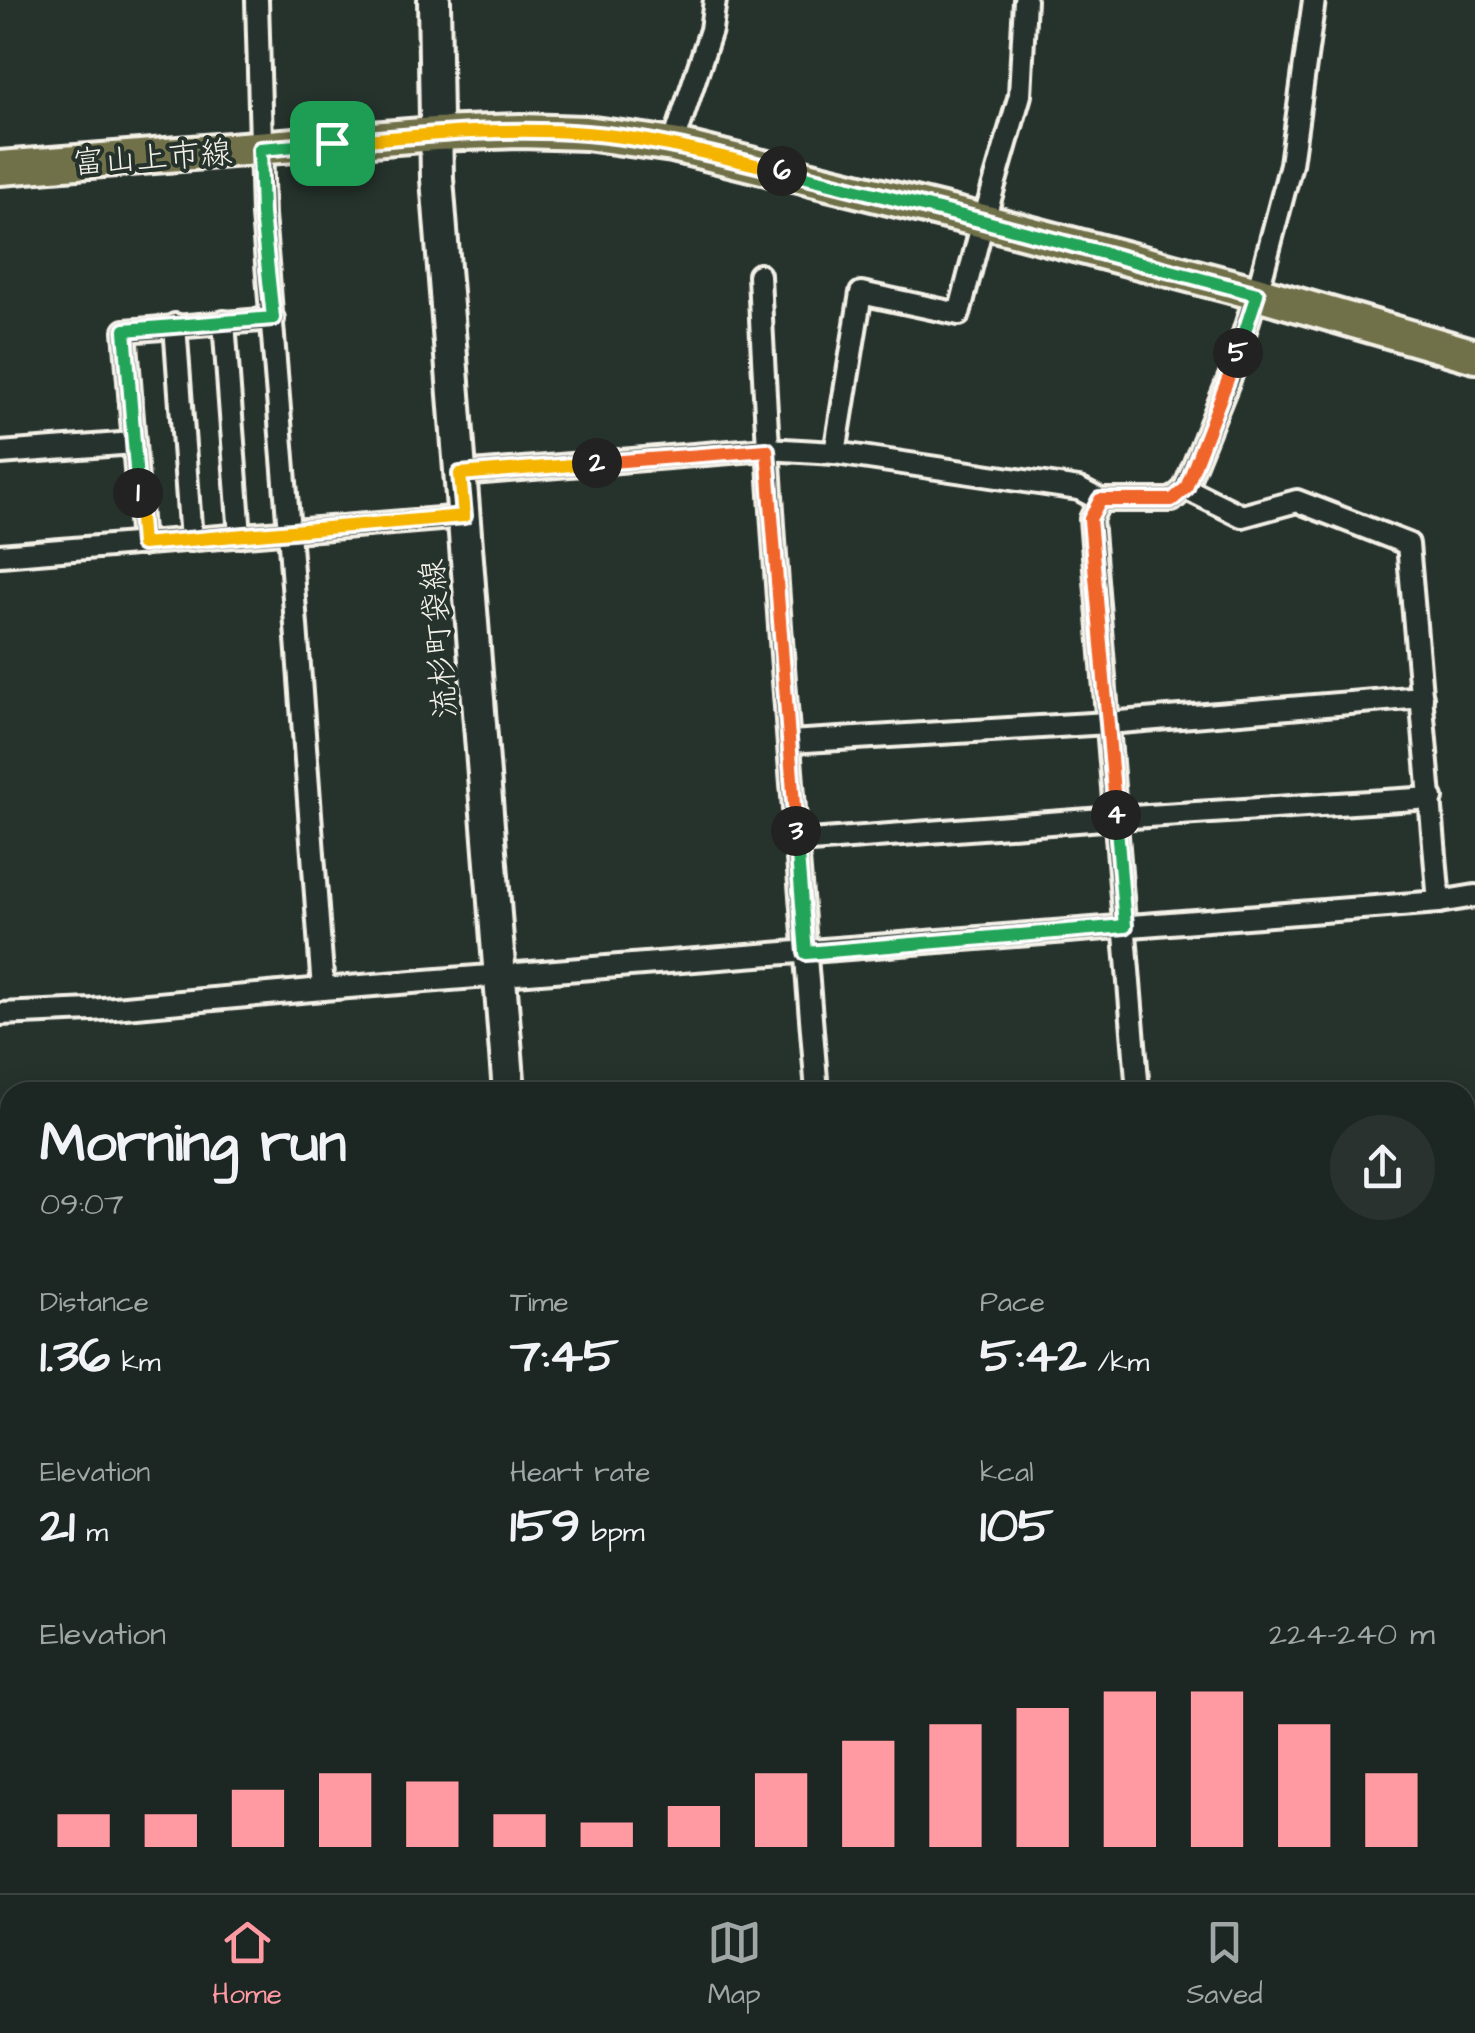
<!DOCTYPE html>
<html lang="en">
<head>
<meta charset="utf-8">
<style>
	:root { --surface:#1c2622; --page:#29322f; --text:#f1f3f6; --muted:#a0a5a5; --line:#3a4340; --accent:#ff9aa2 }
	body { margin:0; font-family:"Architects Daughter","Klee One",sans-serif; background:var(--page); color:var(--text); height:100vh; display:flex; flex-direction:column; font-size:38px; white-space:nowrap }
	* { box-sizing:border-box; margin:0 }
	p { font-size:32px; color:var(--muted) }
	.icon { flex:none; width:55px; height:55px; fill:none; stroke:currentColor; stroke-width:2; stroke-linecap:round; stroke-linejoin:round }
	.map { position:relative; flex:1; overflow:hidden }
	.side { position:absolute; left:0px; top:1082px; width:1475px; height:812px; display:flex; flex-direction:column; background:var(--surface); border-radius:30px 30px 0 0; box-shadow:0 5px 25px #0003,0 0 0 2px var(--line) }
	.side>* { flex:none }
	.pin { position:absolute; display:grid; place-items:center; width:85px; height:85px; color:#fff; margin:-42px; border-radius:20px; box-shadow:0 5px 15px #0006 }
	.km { position:absolute; width:50px; height:50px; margin:-25px; border-radius:50%; background:#222; color:#fff; font-size:28px; line-height:50px; text-align:center }
	.round { display:grid; place-items:center; flex:none; width:105px; height:105px; border-radius:52px; background:var(--page) }
	.overview { display:flex; align-items:center; justify-content:space-between; height:170px; padding:0 40px }
	h1 { font-size:55px; font-weight:700; line-height:75px }
	.metrics { display:grid; grid-template-columns:repeat(3,1fr); gap:15px; height:170px; padding:10px 40px }
	.metrics div { display:grid; align-content:center }
	.metrics b { font-size:50px; font-weight:700 }
	.metrics small { font-size:28px; font-weight:400 }
	.metrics p { font-size:28px }
	.chart { height:280px; padding:20px 40px }
	.chart p { display:flex; justify-content:space-between }
	.chart svg { width:100%; height:180px; margin-top:10px; stroke:var(--accent); stroke-width:6 }
	.menu { display:flex; justify-content:space-around; align-items:center; height:140px; border-top:2px solid var(--line); background:var(--surface); font-size:28px; color:var(--muted) }
	.menu a { display:grid; justify-items:center; gap:5px }
	.menu .current { color:var(--accent) }
	.map>svg:first-child { display:block }
	.lines { fill:none; stroke-linecap:round; stroke-linejoin:round }
	.stream { stroke:#8da19f; stroke-width:5 }
	.minor-casing { stroke:#f4f1e8; stroke-width:28 }
	.tertiary-casing { stroke:#f4f1e8; stroke-width:35 }
	.secondary-casing { stroke:#f4f1e8; stroke-width:38 }
	.primary-casing { stroke:#f4f1e8; stroke-width:40 }
	.minor { stroke:#26332d; stroke-width:20 }
	.tertiary { stroke:#26332d; stroke-width:28 }
	.secondary { stroke:#26332d; stroke-width:30 }
	.primary { stroke:#70704a; stroke-width:32 }
	.rail { stroke:#f4f1e8; stroke-width:5 }
	.split-1-casing { stroke:#fff; stroke-width:20 }
	.split-2-casing { stroke:#fff; stroke-width:20 }
	.split-3-casing { stroke:#fff; stroke-width:20 }
	.split-4-casing { stroke:#fff; stroke-width:20 }
	.split-5-casing { stroke:#fff; stroke-width:20 }
	.split-6-casing { stroke:#fff; stroke-width:20 }
	.split-7-casing { stroke:#fff; stroke-width:20 }
	.split-1 { stroke:#22a559; stroke-width:12 }
	.split-2 { stroke:#f5b400; stroke-width:12 }
	.split-3 { stroke:#f0652b; stroke-width:12 }
	.split-4 { stroke:#22a559; stroke-width:12 }
	.split-5 { stroke:#f0652b; stroke-width:12 }
	.split-6 { stroke:#22a559; stroke-width:12 }
	.split-7 { stroke:#f5b400; stroke-width:12 }
	.labels { text-anchor:middle; stroke-width:8; stroke-linejoin:round; paint-order:stroke }
	.street-label { font-size:32px; fill:#f4f1e8; stroke:#26332d }
</style>
</head>
<body>
<div class="map">
<svg width="1475" height="1893" viewBox="0 0 1475 1893">
	<rect width="100%" height="100%" fill="#26332d"/>
	<filter id="ink" filterUnits="userSpaceOnUse"><feTurbulence type="fractalNoise" baseFrequency=".01" numOctaves="2"/><feDisplacementMap in="SourceGraphic" scale="20" xChannelSelector="R" yChannelSelector="G"/><feConvolveMatrix kernelMatrix="1 2 1 2 8 2 1 2 1" color-interpolation-filters="sRGB"/></filter>
	<g filter="url(#ink)">
		<g class="lines">
			<g class="stream">
				<polyline points="1465,1204 1475,1163"/>
				<polyline points="0,1478 10,1485"/>
				<polyline points="1295,1893 1297,1885"/>
			</g>
			<defs>
				<g id="minor">
					<polyline points="257,0 263,215 289,531 323,989"/>
					<polyline points="673,145 711,30 715,0"/>
					<path d="M759 275C771 548 795 820 817 1092"/>
					<polyline points="224,322 240,536"/>
					<polyline points="175,325 191,540"/>
					<polyline points="0,453 134,443"/>
					<polyline points="835,453 861,293 959,314 979,237 1020,95 1025,0"/>
					<polyline points="460,474 767,449 835,453 1079,489 1100,500 1172,500 1185,488 1232,372 1262,275 1291,164 1314,0"/>
					<polyline points="1185,488 1242,516 1297,501 1408,544 1439,902"/>
					<polyline points="1100,500 1091,519 1138,1092"/>
					<polyline points="142,544 125,331 273,319"/>
					<polyline points="0,555 464,517"/>
					<polyline points="789,742 1108,723 1422,697"/>
					<polyline points="797,842 1116,818 1432,798"/>
					<polyline points="0,1014 92,1010 323,989 1439,902 1475,896"/>
					<polyline points="0,1273 10,1291"/>
					<polyline points="0,1328 10,1327"/>
					<polyline points="1465,1408 1475,1405"/>
					<polyline points="1465,1514 1475,1554"/>
					<polyline points="1465,1775 1475,1773"/>
					<polyline points="193,1885 194,1893"/>
					<polyline points="357,1885 359,1893"/>
					<polyline points="800,1885 801,1893"/>
					<polyline points="935,1885 935,1893"/>
					<polyline points="997,1885 998,1893"/>
					<polyline points="1063,1885 1064,1893"/>
					<polyline points="1123,1885 1124,1893"/>
					<polyline points="579,1889 640,1885"/>
					<polyline points="1311,1893 1314,1885"/>
				</g>
				<polyline id="tertiary" points="0,1812 10,1812"/>
				<g id="secondary">
					<polyline points="434,0 437,179 509,1092"/>
					<polyline points="577,1885 581,1893"/>
				</g>
				<polyline id="primary" points="0,168 435,134 520,131 586,133 673,145 983,221 1257,293 1475,356"/>
			</defs>
			<use href="#minor" class="minor-casing"/>
			<use href="#tertiary" class="tertiary-casing"/>
			<use href="#secondary" class="secondary-casing"/>
			<use href="#primary" class="primary-casing"/>
			<use href="#minor" class="minor"/>
			<use href="#tertiary" class="tertiary"/>
			<use href="#secondary" class="secondary"/>
			<use href="#primary" class="primary"/>
			<g class="rail">
				<polyline points="1465,1160 1475,1157"/>
				<polyline points="0,1578 10,1578"/>
			</g>
		</g>
	</g>
	<g class="lines" filter="url(#ink)">
		<defs>
			<polyline id="split-1" points="138,493 125,330 273,318 262,214 260,149 332,143"/>
			<polyline id="split-2" points="138,493 142,544 464,516 460,474 597,463"/>
			<polyline id="split-3" points="597,463 767,450 796,831"/>
			<polyline id="split-4" points="796,831 806,953 1125,926 1116,815"/>
			<polyline id="split-5" points="1116,815 1090,519 1100,500 1172,500 1186,488 1238,353"/>
			<polyline id="split-6" points="782,171 983,221 1257,294 1238,353"/>
			<path id="split-7" d="M332 143C416 136 501 126 586 133 652 138 717 156 782 171"/>
		</defs>
		<use href="#split-1" class="split-1-casing"/>
		<use href="#split-2" class="split-2-casing"/>
		<use href="#split-3" class="split-3-casing"/>
		<use href="#split-4" class="split-4-casing"/>
		<use href="#split-5" class="split-5-casing"/>
		<use href="#split-6" class="split-6-casing"/>
		<use href="#split-7" class="split-7-casing"/>
		<use href="#split-1" class="split-1"/>
		<use href="#split-2" class="split-2"/>
		<use href="#split-3" class="split-3"/>
		<use href="#split-4" class="split-4"/>
		<use href="#split-5" class="split-5"/>
		<use href="#split-6" class="split-6"/>
		<use href="#split-7" class="split-7"/>
	</g>
	<g class="labels">
		<g class="street-label">
			<text transform="translate(152 157) rotate(-4)" y="11">富山上市線</text>
			<text transform="translate(438 639) rotate(-95)" y="11">流杉町袋線</text>
		</g>
	</g>
</svg>
<div class="pin" style="left:332px;top:143px;background:#1e9e55"><svg class="icon" aria-label="arrive" viewBox="0 0 24 24"><path d="M6 21V4h12l-3 4 3 4H6"/></svg></div>
<b class="km" style="left:138px;top:493px">1</b>
<b class="km" style="left:597px;top:463px">2</b>
<b class="km" style="left:796px;top:831px">3</b>
<b class="km" style="left:1116px;top:815px">4</b>
<b class="km" style="left:1238px;top:353px">5</b>
<b class="km" style="left:782px;top:171px">6</b>
<section class="side">
<div class="overview"><div><h1>Morning run</h1><p>09:07</p></div><a class="round"><svg class="icon" aria-label="share" viewBox="0 0 24 24"><path d="M12 15V3M7 8l5-5 5 5M5 13v7h14v-7"/></svg></a></div>
<div class="metrics">
<div><p>Distance</p><b>1.36<small> km</small></b></div>
<div><p>Time</p><b>7:45</b></div>
<div><p>Pace</p><b>5:42<small> /km</small></b></div>
</div>
<div class="metrics">
<div><p>Elevation</p><b>21<small> m</small></b></div>
<div><p>Heart rate</p><b>159<small> bpm</small></b></div>
<div><p>kcal</p><b>105</b></div>
</div>
<div class="chart"><p><span>Elevation</span>224–240 m</p>
<svg viewBox="0 0 160 44" preserveAspectRatio="none"><path d="M5 44V36M15 44V36M25 44V30M35 44V26M45 44V28M55 44V36M65 44V38M75 44V34M85 44V26M95 44V18M105 44V14M115 44V10M125 44V6M135 44V6M145 44V14M155 44V26"/></svg>
</div>
</section>
</div>
<nav class="menu">
<a class="current"><svg class="icon" aria-label="home" viewBox="0 0 24 24"><path d="M3 11l9-7 9 7M6 9v11h12V9"/></svg>Home</a>
<a><svg class="icon" aria-label="map" viewBox="0 0 24 24"><path d="M3 6l6-2 6 2 6-2v14l-6 2-6-2-6 2zM9 4v14M15 6v14"/></svg>Map</a>
<a><svg class="icon" aria-label="saved" viewBox="0 0 24 24"><path d="M7 4h10v16l-5-4-5 4z"/></svg>Saved</a>
</nav>
</body>
</html>
